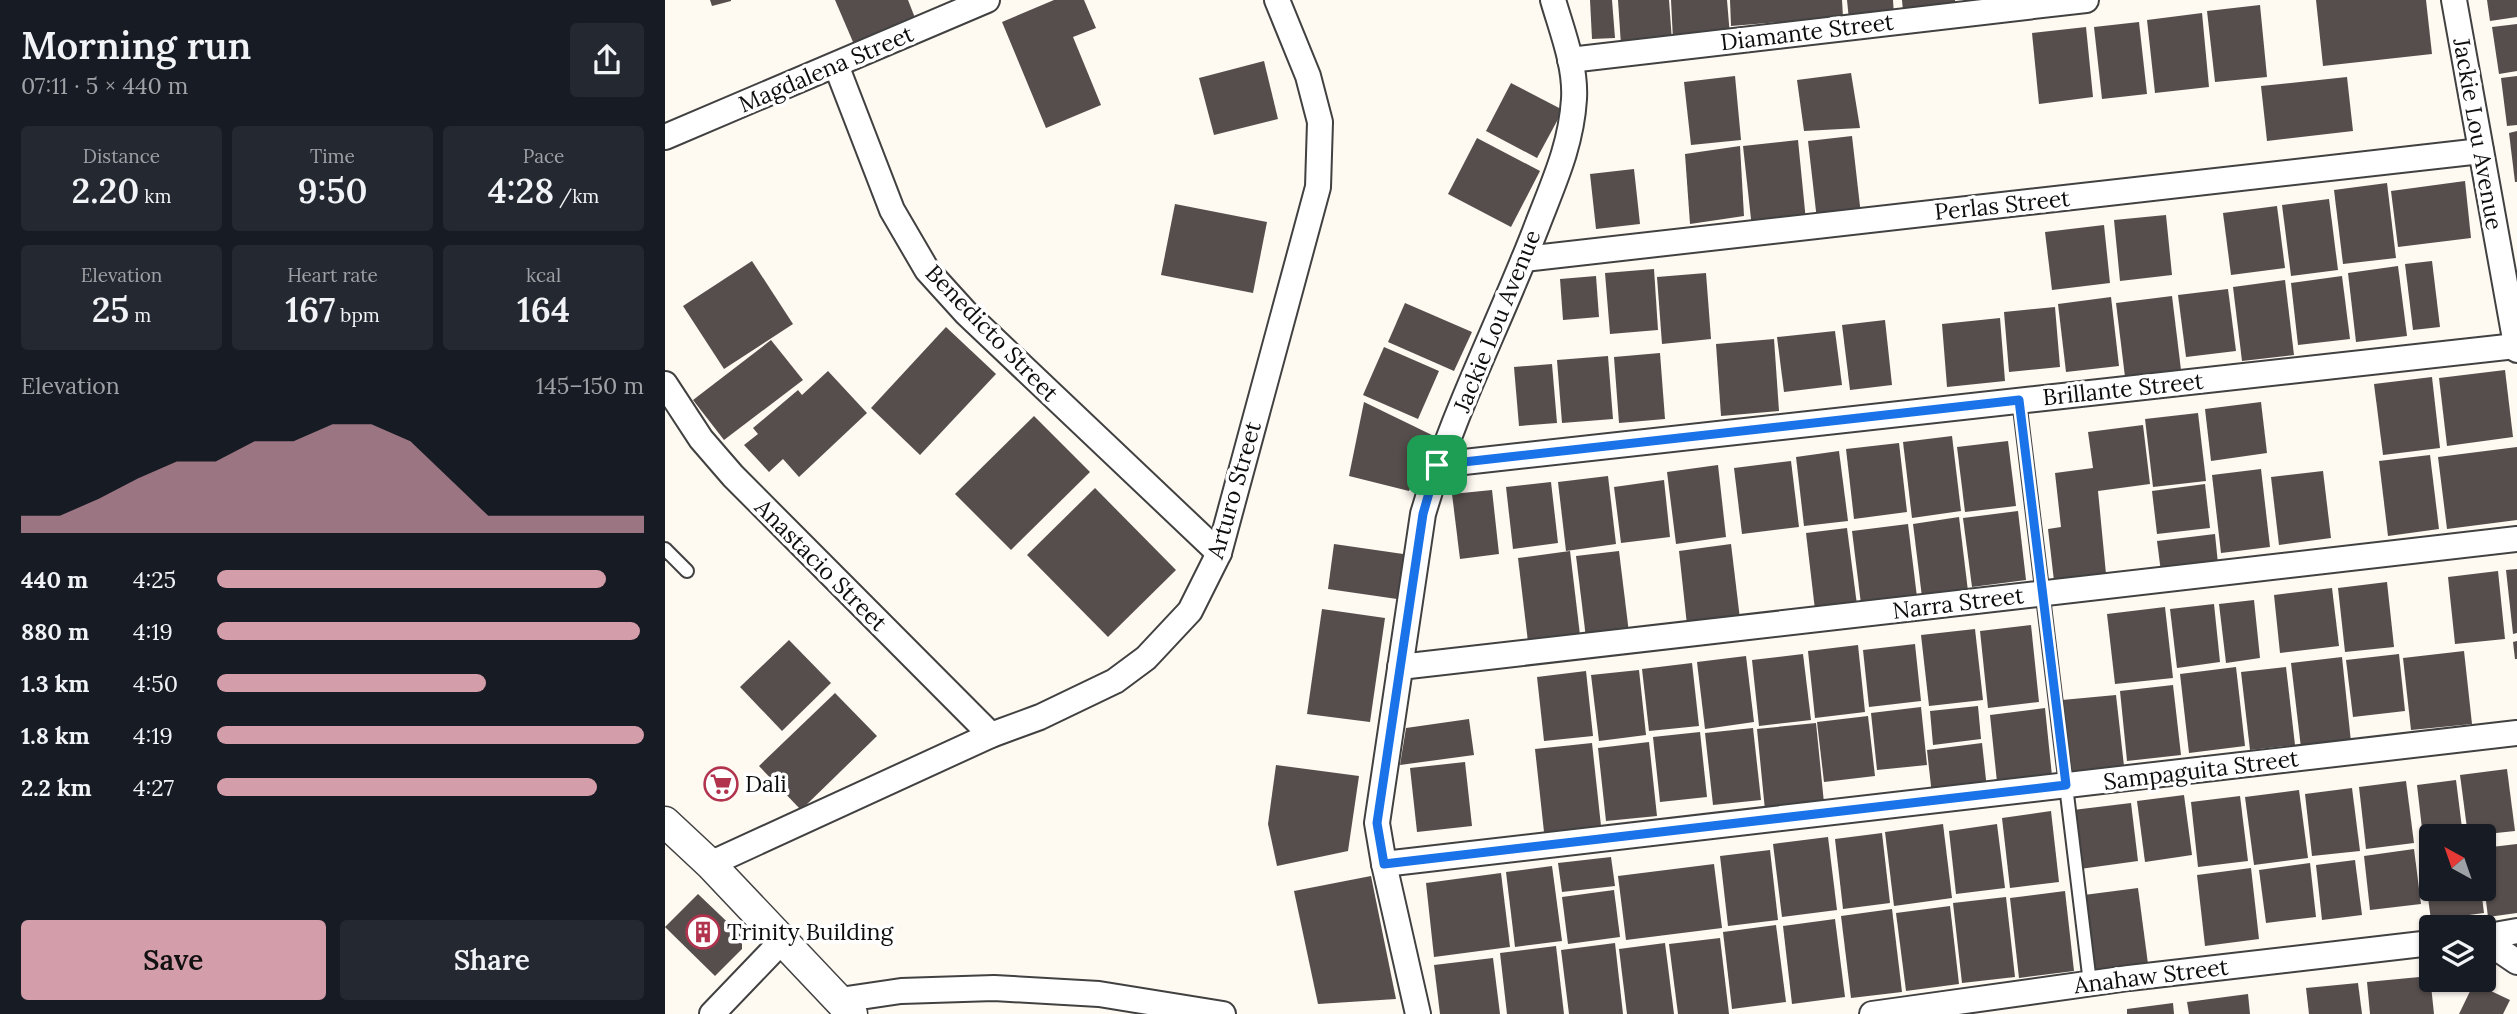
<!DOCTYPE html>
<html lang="en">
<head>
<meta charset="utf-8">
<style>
	:root { --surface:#171b24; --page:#242831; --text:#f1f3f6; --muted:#9ea1a6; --accent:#d49daa }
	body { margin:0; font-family:Lora,serif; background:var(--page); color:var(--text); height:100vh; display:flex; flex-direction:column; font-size:26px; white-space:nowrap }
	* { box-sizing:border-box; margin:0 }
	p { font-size:23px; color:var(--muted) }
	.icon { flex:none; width:38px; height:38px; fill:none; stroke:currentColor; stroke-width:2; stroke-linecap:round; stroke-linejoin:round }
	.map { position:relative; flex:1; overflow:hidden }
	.sheet { display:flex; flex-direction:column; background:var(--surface); width:665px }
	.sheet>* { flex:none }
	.needle { width:46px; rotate:320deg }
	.fabs { position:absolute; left:1754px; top:824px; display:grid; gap:14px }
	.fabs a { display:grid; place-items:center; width:77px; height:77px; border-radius:7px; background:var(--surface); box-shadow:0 2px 5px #0004; font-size:35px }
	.pin { position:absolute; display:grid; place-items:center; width:60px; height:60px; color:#fff; margin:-30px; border-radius:14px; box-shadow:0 4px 10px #0006 }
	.round { display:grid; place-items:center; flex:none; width:74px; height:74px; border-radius:7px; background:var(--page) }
	.overview { display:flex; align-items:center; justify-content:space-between; height:119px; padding:0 21px }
	h1 { font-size:38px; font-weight:600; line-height:52px }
	.figures { display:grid; grid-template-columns:repeat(3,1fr); gap:10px; height:119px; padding:7px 21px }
	.figures div { display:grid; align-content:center; border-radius:7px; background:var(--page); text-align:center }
	.figures b { font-size:35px; font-weight:600 }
	.figures small { font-size:19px; font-weight:400 }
	.figures p { font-size:19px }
	.chart { height:196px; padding:14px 21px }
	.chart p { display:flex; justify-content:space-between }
	.chart svg { width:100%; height:126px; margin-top:7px; fill:var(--accent); opacity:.7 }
	.cta { display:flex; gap:14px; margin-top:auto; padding:14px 21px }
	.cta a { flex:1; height:80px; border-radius:7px; background:var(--accent); color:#111; font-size:28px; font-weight:600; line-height:80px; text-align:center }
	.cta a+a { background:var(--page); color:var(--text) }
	ul { padding:0 21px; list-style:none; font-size:23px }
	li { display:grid; grid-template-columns:112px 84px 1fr; align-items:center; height:52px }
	li i { height:18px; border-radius:9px; background:var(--accent) }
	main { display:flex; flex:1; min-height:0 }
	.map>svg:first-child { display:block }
	.building { fill:#564e4c }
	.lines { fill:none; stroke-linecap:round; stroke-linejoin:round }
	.service-casing { stroke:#414141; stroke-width:16 }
	.minor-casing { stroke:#414141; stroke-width:28 }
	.tertiary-casing { stroke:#414141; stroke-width:33 }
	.service { stroke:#fff; stroke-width:12 }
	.minor { stroke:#fff; stroke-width:24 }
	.tertiary { stroke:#fff; stroke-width:30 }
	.route-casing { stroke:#fff; stroke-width:14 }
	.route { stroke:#1a73e8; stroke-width:9 }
	.labels { text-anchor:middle; stroke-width:7; stroke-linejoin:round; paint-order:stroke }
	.street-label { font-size:23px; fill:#0e0e0e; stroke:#fff }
	.poi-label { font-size:23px; fill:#0e0e0e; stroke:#fff; text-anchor:start }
</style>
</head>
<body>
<main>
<section class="sheet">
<div class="overview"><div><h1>Morning run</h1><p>07:11 · 5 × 440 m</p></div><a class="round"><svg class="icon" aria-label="share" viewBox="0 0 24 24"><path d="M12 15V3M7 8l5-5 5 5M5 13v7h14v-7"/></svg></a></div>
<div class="figures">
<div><p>Distance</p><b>2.20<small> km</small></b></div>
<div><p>Time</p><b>9:50</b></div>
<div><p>Pace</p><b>4:28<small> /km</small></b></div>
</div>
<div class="figures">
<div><p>Elevation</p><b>25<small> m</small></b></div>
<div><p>Heart rate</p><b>167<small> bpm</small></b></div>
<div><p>kcal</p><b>164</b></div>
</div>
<div class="chart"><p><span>Elevation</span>145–150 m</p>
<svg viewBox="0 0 160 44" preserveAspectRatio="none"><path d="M0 44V38L10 38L20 32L30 25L40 19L50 19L60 12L70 12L80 6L90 6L100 12L110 25L120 38L130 38L140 38L150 38L160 38V44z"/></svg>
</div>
<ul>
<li><b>440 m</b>4:25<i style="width:91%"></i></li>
<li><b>880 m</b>4:19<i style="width:99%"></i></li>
<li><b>1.3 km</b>4:50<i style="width:63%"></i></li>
<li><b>1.8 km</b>4:19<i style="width:100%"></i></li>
<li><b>2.2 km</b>4:27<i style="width:89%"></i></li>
</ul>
<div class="cta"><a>Save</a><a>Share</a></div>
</section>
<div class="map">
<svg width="1852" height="1014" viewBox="0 0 1852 1014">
	<rect width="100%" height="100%" fill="#fef9f1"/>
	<g class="building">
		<polygon points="45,0 66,0 66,1 47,6"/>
		<polygon points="170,0 243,0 252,23 191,49"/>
		<polygon points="389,0 419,0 431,28 408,37 436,105 381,128 337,22"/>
		<polygon points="925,0 947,0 950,38 927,39"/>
		<polygon points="953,0 1004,0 1007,41 956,45"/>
		<polygon points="1006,0 1062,0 1065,36 1008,40"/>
		<polygon points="1065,0 1177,0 1178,17 1066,26"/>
		<polygon points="1182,0 1228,0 1229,17 1184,20"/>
		<polygon points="1237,0 1290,0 1291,7 1238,11"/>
		<polygon points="1651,0 1761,0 1767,54 1658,66"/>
		<polygon points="1822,0 1852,0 1852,17 1825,21"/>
		<polygon points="1595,5 1602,77 1550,82 1542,11"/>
		<polygon points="1537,13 1544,87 1490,93 1482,20"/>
		<polygon points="1474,22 1482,94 1437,99 1429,27"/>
		<polygon points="1852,24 1852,71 1834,74 1827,27"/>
		<polygon points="1421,27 1428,97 1374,104 1367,33"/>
		<polygon points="599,61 613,119 549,135 534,78"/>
		<polygon points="1186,73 1195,128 1139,131 1132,80"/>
		<polygon points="1070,76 1076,140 1026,145 1019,82"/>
		<polygon points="1852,76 1852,125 1842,126 1836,78"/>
		<polygon points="1682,77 1688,131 1602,141 1596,86"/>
		<polygon points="846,83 898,110 872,158 821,131"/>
		<polygon points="1852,131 1852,182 1850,182 1844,133"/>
		<polygon points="1187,136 1196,215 1152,220 1143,141"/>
		<polygon points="812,138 875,171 846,227 783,194"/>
		<polygon points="1133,140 1141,221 1087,228 1078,146"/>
		<polygon points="1075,146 1079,216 1025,224 1020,154"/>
		<polygon points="969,169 975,224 931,229 925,174"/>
		<polygon points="1800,181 1806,238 1733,247 1726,191"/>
		<polygon points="1722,183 1731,258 1678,264 1669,190"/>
		<polygon points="1664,199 1673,270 1626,276 1617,205"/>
		<polygon points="510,204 602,222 588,293 496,275"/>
		<polygon points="1612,206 1620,268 1566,275 1558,213"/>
		<polygon points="1501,215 1507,275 1455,281 1449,220"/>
		<polygon points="1439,225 1445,283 1387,290 1380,232"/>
		<polygon points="87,261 128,324 59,369 18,306"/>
		<polygon points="1767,261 1775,327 1748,330 1740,264"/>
		<polygon points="1733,266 1742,336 1691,342 1683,273"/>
		<polygon points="989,269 993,330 945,334 940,273"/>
		<polygon points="1041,273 1046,339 997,344 992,277"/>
		<polygon points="931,276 934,317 898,320 895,279"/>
		<polygon points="1677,276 1685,339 1633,345 1626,283"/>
		<polygon points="1620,280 1629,355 1577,361 1568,287"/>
		<polygon points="1563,289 1571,351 1521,357 1513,295"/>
		<polygon points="1507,296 1516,370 1460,377 1451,303"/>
		<polygon points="1446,297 1454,366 1401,372 1393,304"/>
		<polygon points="740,303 807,332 789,371 723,342"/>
		<polygon points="1390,307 1395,367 1344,372 1339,312"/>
		<polygon points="1335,318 1340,381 1282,387 1277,324"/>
		<polygon points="1220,320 1227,385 1185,390 1177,325"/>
		<polygon points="281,327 331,374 255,455 206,408"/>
		<polygon points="1170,331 1177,385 1119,392 1112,337"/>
		<polygon points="1109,339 1114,411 1056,416 1051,344"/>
		<polygon points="106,340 138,380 59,440 28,400"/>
		<polygon points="719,347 774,371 753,419 698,395"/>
		<polygon points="995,353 1000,419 954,423 949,357"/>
		<polygon points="943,356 948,419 897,423 892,360"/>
		<polygon points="887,364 892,423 854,426 849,367"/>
		<polygon points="1840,370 1848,437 1782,446 1774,378"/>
		<polygon points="163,371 202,413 134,477 118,459 104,472 79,445 93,434 88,428 133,390 137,395"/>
		<polygon points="1767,377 1775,448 1718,455 1709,384"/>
		<polygon points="699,402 769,436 744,491 684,476"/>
		<polygon points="1596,402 1602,453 1546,461 1540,409"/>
		<polygon points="1533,413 1541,481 1488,487 1480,419"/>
		<polygon points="369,416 425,472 346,550 290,494"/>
		<polygon points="1478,425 1485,484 1433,491 1441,574 1389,581 1383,529 1396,527 1390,473 1428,468 1423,432"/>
		<polygon points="1287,436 1296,511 1247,518 1238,442"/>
		<polygon points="1343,441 1351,506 1300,512 1292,447"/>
		<polygon points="1234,443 1242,512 1189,519 1181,449"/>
		<polygon points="1852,447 1852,520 1782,529 1773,457"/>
		<polygon points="1174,451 1183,521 1139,526 1131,457"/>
		<polygon points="1765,455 1774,529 1723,536 1714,461"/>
		<polygon points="1126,461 1134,527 1077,534 1069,468"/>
		<polygon points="1053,465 1061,537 1011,544 1002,472"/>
		<polygon points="1596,469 1605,547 1556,553 1547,475"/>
		<polygon points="1658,471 1666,538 1614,545 1606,477"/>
		<polygon points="943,476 951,544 901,551 893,482"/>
		<polygon points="999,480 1005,537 956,543 949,487"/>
		<polygon points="886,482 893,543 848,549 841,487"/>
		<polygon points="1540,484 1545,528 1492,534 1487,491"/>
		<polygon points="430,488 511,570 443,637 362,555"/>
		<polygon points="827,490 834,554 795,559 787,494"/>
		<polygon points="1353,511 1361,580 1307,587 1298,518"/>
		<polygon points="1294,517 1303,591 1257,597 1248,524"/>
		<polygon points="1243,524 1252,597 1196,604 1187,531"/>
		<polygon points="1182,528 1192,605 1150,610 1141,533"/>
		<polygon points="1550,534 1553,564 1496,572 1492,541"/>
		<polygon points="669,544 745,555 739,600 663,589"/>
		<polygon points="1066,544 1075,619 1022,625 1014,551"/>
		<polygon points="905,551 915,635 863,642 853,558"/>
		<polygon points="954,551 964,633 921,638 911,556"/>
		<polygon points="1852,569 1852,633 1848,634 1841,570"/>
		<polygon points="1833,571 1840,639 1790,644 1783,577"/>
		<polygon points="1722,582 1729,647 1680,652 1673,588"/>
		<polygon points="1667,588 1674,646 1615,653 1609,595"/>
		<polygon points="1589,600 1595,658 1561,663 1554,604"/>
		<polygon points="1549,604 1555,662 1512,668 1505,609"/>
		<polygon points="1500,607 1508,678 1450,684 1442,614"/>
		<polygon points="657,609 720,618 705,722 642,714"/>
		<polygon points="1366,625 1374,702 1323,708 1315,631"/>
		<polygon points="1310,629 1318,700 1264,706 1256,635"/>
		<polygon points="124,640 166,683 117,731 75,687"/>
		<polygon points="1852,641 1852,659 1850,659 1848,642"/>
		<polygon points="1250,644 1256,701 1204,707 1198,650"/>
		<polygon points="1193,645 1200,712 1150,718 1143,651"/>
		<polygon points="1799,651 1807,724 1746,730 1738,658"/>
		<polygon points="1138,654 1146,720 1094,726 1087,660"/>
		<polygon points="1734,654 1740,711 1688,717 1681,660"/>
		<polygon points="1081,656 1089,722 1040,729 1032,662"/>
		<polygon points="1677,657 1686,742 1636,748 1626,663"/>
		<polygon points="1027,663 1034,726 984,731 977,669"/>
		<polygon points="1571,667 1580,746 1524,753 1515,674"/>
		<polygon points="1621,667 1630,745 1585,750 1576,672"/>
		<polygon points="974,670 981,735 934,741 926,675"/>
		<polygon points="921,671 928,736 879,741 872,677"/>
		<polygon points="1508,685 1516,755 1462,761 1455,691"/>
		<polygon points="170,693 212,736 136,810 94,766"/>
		<polygon points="1451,695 1459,766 1405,772 1397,700"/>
		<polygon points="1313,706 1316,739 1268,745 1265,711"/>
		<polygon points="1256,707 1262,765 1212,770 1206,713"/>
		<polygon points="1380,708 1387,776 1332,782 1325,715"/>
		<polygon points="1203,716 1210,776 1159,782 1152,722"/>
		<polygon points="804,719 809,755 735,765 741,728"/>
		<polygon points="1151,723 1159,803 1100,810 1092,729"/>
		<polygon points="1088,728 1096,800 1048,805 1040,733"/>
		<polygon points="1035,732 1042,797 995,802 988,737"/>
		<polygon points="984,742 992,816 941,821 933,748"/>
		<polygon points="927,743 936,826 879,832 870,749"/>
		<polygon points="1317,743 1322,789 1267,795 1262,750"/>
		<polygon points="800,762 807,826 752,832 745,768"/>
		<polygon points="611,765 694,776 683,851 612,866 603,824"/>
		<polygon points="1842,769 1850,831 1803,836 1795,775"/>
		<polygon points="1791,780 1798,836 1766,836 1766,845 1759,846 1752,785"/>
		<polygon points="1741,781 1749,843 1701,849 1694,787"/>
		<polygon points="1687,788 1695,851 1647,856 1640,794"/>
		<polygon points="1634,790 1643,858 1589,865 1580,797"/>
		<polygon points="1519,795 1527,855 1480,862 1472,801"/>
		<polygon points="1575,796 1583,861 1533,867 1526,802"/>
		<polygon points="1466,803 1473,861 1415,869 1408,810"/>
		<polygon points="1386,811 1394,882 1345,888 1337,818"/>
		<polygon points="1278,824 1287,898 1229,906 1220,832"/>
		<polygon points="1332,824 1340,888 1291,894 1284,831"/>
		<polygon points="1217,833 1225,903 1178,909 1170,839"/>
		<polygon points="1163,837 1172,910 1117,917 1108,844"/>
		<polygon points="1852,844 1852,913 1823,917 1818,877 1818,848"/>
		<polygon points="1749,849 1756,904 1705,910 1699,856"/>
		<polygon points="1105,850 1113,920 1063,926 1055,856"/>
		<polygon points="1766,853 1766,889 1816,889 1819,913 1766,920 1757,854"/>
		<polygon points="946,857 950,886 897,892 893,863"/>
		<polygon points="1690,860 1697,915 1657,920 1651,865"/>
		<polygon points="1645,863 1651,917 1601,923 1594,870"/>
		<polygon points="1049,864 1057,928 961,940 953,876"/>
		<polygon points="887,866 897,941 850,947 841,872"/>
		<polygon points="1586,868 1594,939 1540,946 1532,875"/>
		<polygon points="836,873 845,947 769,957 761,883"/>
		<polygon points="706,876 731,999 653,1004 629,891"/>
		<polygon points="1473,888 1483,964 1429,971 1419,895"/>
		<polygon points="949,890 955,937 903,944 897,897"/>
		<polygon points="1400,891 1409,971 1354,978 1345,898"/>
		<polygon points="33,894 77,936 77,949 50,976 0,927"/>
		<polygon points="1341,897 1350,977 1297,983 1288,903"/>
		<polygon points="1285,906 1294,984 1241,991 1231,913"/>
		<polygon points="1227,909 1237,992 1186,998 1176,916"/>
		<polygon points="1170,919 1180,997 1127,1004 1118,926"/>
		<polygon points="1111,925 1121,1002 1067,1009 1058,932"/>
		<polygon points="1055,938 1064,1014 1013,1014 1004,944"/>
		<polygon points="950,943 958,1014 904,1014 896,950"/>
		<polygon points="1000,943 1009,1014 962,1014 954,949"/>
		<polygon points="891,946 899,1014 842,1014 835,953"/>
		<polygon points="828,958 835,1014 775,1014 769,965"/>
		<polygon points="1765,976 1769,1014 1705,1014 1702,982"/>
		<polygon points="1693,983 1697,1014 1644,1014 1641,988"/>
		<polygon points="1809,983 1845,1000 1838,1014 1794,1014"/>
		<polygon points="1583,994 1585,1014 1524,1014 1522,1002"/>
		<polygon points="1508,1003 1509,1014 1462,1014 1462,1009"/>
	</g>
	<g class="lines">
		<defs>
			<g id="service">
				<polyline points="1354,400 1425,983"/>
				<polyline points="0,549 22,571"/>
			</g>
			<g id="minor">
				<polyline points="1789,0 1852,350"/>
				<polyline points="905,60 1421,0"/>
				<polyline points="171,65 227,210 262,270 301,313 554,553"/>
				<polyline points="0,137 322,0"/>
				<polyline points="859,259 1816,151"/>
				<polyline points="0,384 36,439 68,476 326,735"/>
				<polyline points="772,465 1851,346"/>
				<polyline points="735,667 1852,539"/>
				<polyline points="45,864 326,735 375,717 450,681 481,658 525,611 554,553 653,187 655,122 643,76 612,0"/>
				<polyline points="719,864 1852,733"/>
				<polyline points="1818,937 1852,931"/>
				<polyline points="1818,939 1852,962"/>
				<polyline points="175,1000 236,991 329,988 434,994 558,1014"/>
				<polyline points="47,1014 117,941"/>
				<path d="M753 1014 719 864 712 823 758 514C786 417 833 326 870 231 887 186 906 148 909 99 911 66 897 31 888 0"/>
				<polyline points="1207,1014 1464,978 1766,943"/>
			</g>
			<polyline id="tertiary" points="0,822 45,864 187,1014"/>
		</defs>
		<use href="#service" class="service-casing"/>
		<use href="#minor" class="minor-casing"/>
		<use href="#tertiary" class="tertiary-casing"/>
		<use href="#service" class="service"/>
		<use href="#minor" class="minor"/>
		<use href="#tertiary" class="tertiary"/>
	</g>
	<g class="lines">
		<defs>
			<polygon id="route" points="1354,400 1401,785 719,864 712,823 758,514 772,465"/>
		</defs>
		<use href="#route" class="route-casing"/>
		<use href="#route" class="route"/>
	</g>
	<defs>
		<symbol id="supermarket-ring" viewBox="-11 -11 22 22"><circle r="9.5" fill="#fff" stroke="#b1334e" stroke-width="1.5"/><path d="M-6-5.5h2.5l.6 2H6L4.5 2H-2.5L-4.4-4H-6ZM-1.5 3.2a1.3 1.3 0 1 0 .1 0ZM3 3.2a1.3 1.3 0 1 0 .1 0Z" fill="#b1334e"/></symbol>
		<symbol id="building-ring" viewBox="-11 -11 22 22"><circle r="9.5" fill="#fff" stroke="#b1334e" stroke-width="1.5"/><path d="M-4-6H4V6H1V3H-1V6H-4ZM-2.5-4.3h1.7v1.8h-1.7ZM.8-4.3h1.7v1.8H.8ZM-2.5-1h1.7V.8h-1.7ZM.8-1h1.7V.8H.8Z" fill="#b1334e"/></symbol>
	</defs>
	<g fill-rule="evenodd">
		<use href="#supermarket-ring" x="37" y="765" width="38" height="38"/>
		<use href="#building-ring" x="19" y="913" width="38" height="38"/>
	</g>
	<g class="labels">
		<g class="street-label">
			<text transform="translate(1142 32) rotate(-7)" y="8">Diamante Street</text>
			<text transform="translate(161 69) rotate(-23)" y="8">Magdalena Street</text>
			<text transform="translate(1813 134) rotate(80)" y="8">Jackie Lou Avenue</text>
			<text transform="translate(1337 205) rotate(-6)" y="8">Perlas Street</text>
			<text transform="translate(832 321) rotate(-68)" y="8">Jackie Lou Avenue</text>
			<text transform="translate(327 333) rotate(46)" y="8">Benedicto Street</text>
			<text transform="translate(1458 389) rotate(-6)" y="8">Brillante Street</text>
			<text transform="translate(569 490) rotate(-74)" y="8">Arturo Street</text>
			<text transform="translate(156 565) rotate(45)" y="8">Anastacio Street</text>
			<text transform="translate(1293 603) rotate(-7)" y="8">Narra Street</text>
			<text transform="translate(1536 770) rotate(-7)" y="8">Sampaguita Street</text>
			<text transform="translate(1486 976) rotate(-7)" y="8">Anahaw Street</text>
		</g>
		<g class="poi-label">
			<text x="80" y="792">Dali</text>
			<text x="62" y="940">Trinity Building</text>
		</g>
	</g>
</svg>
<div class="fabs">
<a><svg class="needle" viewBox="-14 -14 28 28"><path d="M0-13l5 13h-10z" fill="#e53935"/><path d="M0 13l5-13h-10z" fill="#9ea1a6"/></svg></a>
<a><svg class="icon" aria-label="layers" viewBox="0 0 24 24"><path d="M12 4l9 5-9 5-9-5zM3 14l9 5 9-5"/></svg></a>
</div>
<div class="pin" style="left:772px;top:465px;background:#1e9e55"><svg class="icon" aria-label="arrive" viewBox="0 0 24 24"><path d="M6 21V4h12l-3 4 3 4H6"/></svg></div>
</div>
</main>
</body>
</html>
